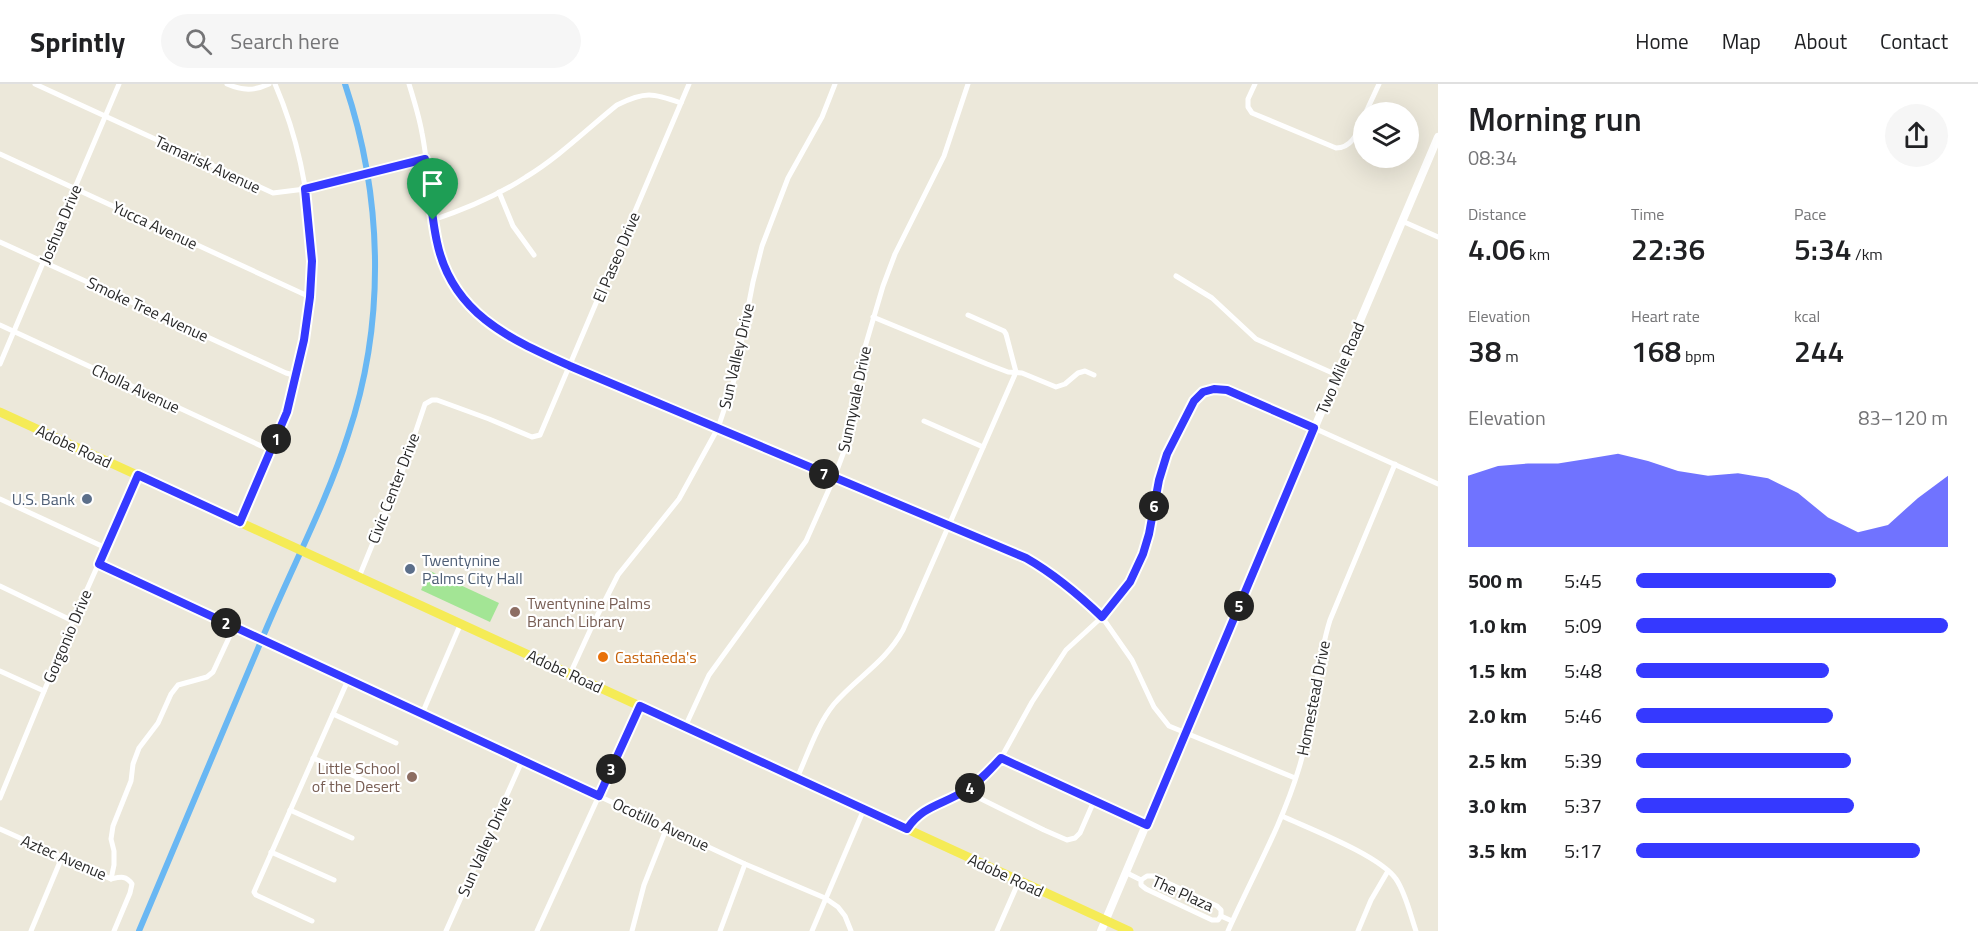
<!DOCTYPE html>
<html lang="en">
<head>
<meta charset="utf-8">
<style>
	:root { --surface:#fff; --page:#f6f6f6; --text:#202124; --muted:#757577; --line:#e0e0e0; --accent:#3539ff }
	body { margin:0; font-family:"Titillium Web",sans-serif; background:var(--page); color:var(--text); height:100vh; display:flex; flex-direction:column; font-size:22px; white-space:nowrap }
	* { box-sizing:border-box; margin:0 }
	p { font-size:20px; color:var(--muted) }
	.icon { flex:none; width:33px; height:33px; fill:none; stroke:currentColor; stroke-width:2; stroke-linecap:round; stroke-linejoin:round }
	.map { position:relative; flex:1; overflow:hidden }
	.sheet { display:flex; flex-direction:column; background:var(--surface); width:540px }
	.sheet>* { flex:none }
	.tools { position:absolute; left:1353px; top:18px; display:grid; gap:12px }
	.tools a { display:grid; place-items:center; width:66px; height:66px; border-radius:50%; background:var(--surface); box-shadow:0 6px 24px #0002; font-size:30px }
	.pin { position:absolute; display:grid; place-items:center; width:51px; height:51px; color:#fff; margin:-62px -26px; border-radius:50% 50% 50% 0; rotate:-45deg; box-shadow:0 0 6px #0007 }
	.pin .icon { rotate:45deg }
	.km { position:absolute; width:30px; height:30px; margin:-15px; border-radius:50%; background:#222; color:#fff; font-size:16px; line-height:30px; text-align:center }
	.round { display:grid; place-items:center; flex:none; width:63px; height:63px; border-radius:32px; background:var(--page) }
	.head { display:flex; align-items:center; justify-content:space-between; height:102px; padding:0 30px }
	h1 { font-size:33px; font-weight:600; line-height:45px }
	.figures { display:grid; grid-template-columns:repeat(3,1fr); gap:9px; height:102px; padding:6px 30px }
	.figures div { display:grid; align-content:center }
	.figures b { font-size:30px; font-weight:600 }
	.figures small { font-size:16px; font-weight:400 }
	.figures p { font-size:16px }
	.chart { height:168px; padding:12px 30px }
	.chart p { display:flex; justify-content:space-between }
	.chart svg { width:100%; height:108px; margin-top:6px; fill:var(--accent); opacity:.7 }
	ul { padding:0 30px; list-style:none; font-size:20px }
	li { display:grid; grid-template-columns:96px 72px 1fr; align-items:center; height:45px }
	li i { height:15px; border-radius:8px; background:var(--accent) }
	header { display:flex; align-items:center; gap:36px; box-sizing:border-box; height:84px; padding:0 30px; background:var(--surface); border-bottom:2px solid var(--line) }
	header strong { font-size:28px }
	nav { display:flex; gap:33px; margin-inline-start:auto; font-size:21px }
	.search { width:420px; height:54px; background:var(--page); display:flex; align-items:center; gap:15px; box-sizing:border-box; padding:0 21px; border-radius:33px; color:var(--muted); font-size:22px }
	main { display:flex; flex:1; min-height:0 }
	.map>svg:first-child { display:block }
	.park { fill:#a3e595 }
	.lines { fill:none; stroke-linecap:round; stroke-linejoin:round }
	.canal { stroke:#69b7f3; stroke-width:6 }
	.street { stroke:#fff; stroke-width:5 }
	.secondary { stroke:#fff; stroke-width:8 }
	.primary { stroke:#f5eb56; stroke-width:9 }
	.route-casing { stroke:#fff; stroke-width:12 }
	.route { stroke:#3539ff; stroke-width:8 }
	.service-dot { fill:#5c6f8a; stroke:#fff; stroke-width:2 }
	.education-dot { fill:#8d6e63; stroke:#fff; stroke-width:2 }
	.food-dot { fill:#e8710a; stroke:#fff; stroke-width:2 }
	.labels { text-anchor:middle; stroke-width:4.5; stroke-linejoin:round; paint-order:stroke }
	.street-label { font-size:16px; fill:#292929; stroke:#fff }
	.service-label { font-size:16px; fill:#4e5e75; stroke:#fff; text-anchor:end }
	.education-label { font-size:16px; fill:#785e54; stroke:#fff; text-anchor:start }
	.food-label { font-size:16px; fill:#c56008; stroke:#fff; text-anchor:start }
</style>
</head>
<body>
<header>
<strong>Sprintly</strong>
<div class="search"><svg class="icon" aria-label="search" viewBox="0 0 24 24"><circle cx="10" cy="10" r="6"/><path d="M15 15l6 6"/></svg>Search here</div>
<nav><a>Home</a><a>Map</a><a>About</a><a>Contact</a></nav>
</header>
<main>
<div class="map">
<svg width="1438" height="847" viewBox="0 0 1438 847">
	<rect width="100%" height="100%" fill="#ece8da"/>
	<polygon class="park" points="430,487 499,519 490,538 421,506"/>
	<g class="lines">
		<path class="canal" d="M139 847C182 746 224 644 267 543 294 479 327 417 348 351 386 238 383 113 345 0"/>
		<g class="street">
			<polyline points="35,0 273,109 305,105 425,75"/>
			<path d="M227 0C243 7 254 7 269 0"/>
			<path d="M409 0C414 16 419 32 422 49 435 114 426 192 486 237 512 256 541 269 570 282L999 463 1025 474 1050 488 1077 509 1102 533 1132 576 1154 623 1169 642 1295 694"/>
			<path d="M1255 0 1248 15V23L1252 29 1336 64C1352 64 1358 48 1364 35"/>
			<polyline points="1366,28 1379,0"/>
			<polyline points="0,70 310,213"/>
			<polyline points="499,108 513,142 534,171"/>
			<path d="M433 136C466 125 497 112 526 93 559 73 587 45 617 21 645 7 653 9 681 19"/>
			<polyline points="1402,137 1438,153"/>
			<polyline points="0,158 286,289 297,292"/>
			<polyline points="1176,192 1212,214 1256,255 1337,291"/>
			<polyline points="873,233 987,280 1008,288 1022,289 1056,303 1065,300 1078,289 1085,287 1094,291"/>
			<polyline points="0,241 272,367"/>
			<polyline points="0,280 119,0"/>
			<polyline points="924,337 983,363"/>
			<polyline points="0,415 106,464"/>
			<path d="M240 438C256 402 273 366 286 329 323 224 319 102 275 0"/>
			<polyline points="99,480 745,780 825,814 838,823 845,832 851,847"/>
			<polyline points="359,493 402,388 425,320 432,316 437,316 489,335 532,353 540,351 689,0"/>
			<polyline points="0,502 73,537"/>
			<polyline points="0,587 44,607"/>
			<polyline points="570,590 593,540 618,491 679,415 718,344 734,296 753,198 762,162 788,94 822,33 835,0"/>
			<polyline points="333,630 396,659"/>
			<polyline points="422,630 461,539"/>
			<polyline points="685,643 709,591 806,457 834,394 849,354 865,263 883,202 895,170 944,72 968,0"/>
			<polyline points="313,674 377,702"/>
			<polyline points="1001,674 1147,741"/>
			<path d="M797 694C808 670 817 641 834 620 857 593 885 579 903 546L1016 288 1006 250 1004 247 968 231"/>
			<polyline points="965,707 1044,746 1067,756 1075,754 1080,749 1094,717"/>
			<polyline points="0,714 73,537 138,391"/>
			<polyline points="290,726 352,754"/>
			<path d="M1282 732C1310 745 1379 771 1396 795 1406 810 1410 830 1416 847"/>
			<path d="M0 745 111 795C120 793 126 791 132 800L130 809 114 847"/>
			<polyline points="907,745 914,734 924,727 965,707 983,693 1001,674 1032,618 1066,566 1102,533 1130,498 1143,470 1149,450 1159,396 1167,370 1180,344 1194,317 1203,307 1214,305 1227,305 1438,400"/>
			<polyline points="271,768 334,796"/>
			<polyline points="1127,789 1141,796 1141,801 1146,805 1212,836 1218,836 1221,832"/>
			<polyline points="111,795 114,781 114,767 111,755 113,742 131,697 133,680 139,664 158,639 171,610 178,601 207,593 213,588 234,543"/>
			<polyline points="1141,796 1147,792 1153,792 1217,822 1221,826 1221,832 1232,837"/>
			<polyline points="312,837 256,811 254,808 348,596"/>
			<polyline points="31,847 62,773"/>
			<polyline points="446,847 522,677"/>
			<polyline points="537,847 640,622"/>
			<polyline points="632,847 644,801 667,743"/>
			<polyline points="720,847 745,780"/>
			<polyline points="812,847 864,725"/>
			<polyline points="997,847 1019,797"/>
			<path d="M1228 847C1252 793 1282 741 1299 684 1314 636 1315 584 1330 536L1395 380"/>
			<polyline points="1358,847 1371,816 1388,787"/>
		</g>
		<polyline class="secondary" points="1101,847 1438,53"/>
		<polyline class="primary" points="0,328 1129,847"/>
	</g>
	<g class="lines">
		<defs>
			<path id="route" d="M425 75C430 103 431 131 437 158 452 230 510 255 570 282L1026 474C1054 490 1078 510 1102 533L1130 498 1143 470 1149 450 1159 396 1167 370 1194 317 1203 308 1214 305 1227 306 1314 344 1147 741 1001 674C990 686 979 698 966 706 943 721 923 721 907 745L640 622 599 712 99 480 138 391 240 438 287 328 304 256 310 213 312 177 305 105Z"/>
		</defs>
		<use href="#route" class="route-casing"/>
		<use href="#route" class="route"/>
	</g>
	<g class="service-dot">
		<circle cx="87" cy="415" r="6"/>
		<circle cx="410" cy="485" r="6"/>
	</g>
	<g class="education-dot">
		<circle cx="515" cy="528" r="6"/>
		<circle cx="412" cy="693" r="6"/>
	</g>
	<circle class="food-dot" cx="603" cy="573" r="6"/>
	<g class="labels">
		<g class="street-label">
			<text transform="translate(208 80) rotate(25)" y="6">Tamarisk Avenue</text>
			<text transform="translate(60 140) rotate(-67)" y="6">Joshua Drive</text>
			<text transform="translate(155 141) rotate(25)" y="6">Yucca Avenue</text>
			<text transform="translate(616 173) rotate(-67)" y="6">El Paseo Drive</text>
			<text transform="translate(148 225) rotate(25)" y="6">Smoke Tree Avenue</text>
			<text transform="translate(736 272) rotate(-77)" y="6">Sun Valley Drive</text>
			<text transform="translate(1340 284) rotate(-67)" y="6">Two Mile Road</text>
			<text transform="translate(136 304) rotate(25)" y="6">Cholla Avenue</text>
			<text transform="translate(854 315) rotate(-78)" y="6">Sunnyvale Drive</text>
			<text transform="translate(74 362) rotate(25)" y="6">Adobe Road</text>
			<text transform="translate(393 404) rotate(-69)" y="6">Civic Center Drive</text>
			<text transform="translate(67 552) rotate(-67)" y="6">Gorgonio Drive</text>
			<text transform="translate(565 587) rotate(25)" y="6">Adobe Road</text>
			<text transform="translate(1313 614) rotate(-79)" y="6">Homestead Drive</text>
			<text transform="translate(661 740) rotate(25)" y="6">Ocotillo Avenue</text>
			<text transform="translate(484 762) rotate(-66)" y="6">Sun Valley Drive</text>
			<text transform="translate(64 773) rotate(23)" y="6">Aztec Avenue</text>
			<text transform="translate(1006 791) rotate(25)" y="6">Adobe Road</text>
			<text transform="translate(1183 809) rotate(24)" y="6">The Plaza</text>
		</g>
		<g class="service-label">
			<text x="75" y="421">U.S. Bank</text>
			<text x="422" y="482" text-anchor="start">Twentynine<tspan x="422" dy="18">Palms City Hall</tspan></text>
		</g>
		<g class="education-label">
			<text x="527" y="525">Twentynine Palms<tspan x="527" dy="18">Branch Library</tspan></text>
			<text x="400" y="690" text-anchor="end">Little School<tspan x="400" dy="18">of the Desert</tspan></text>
		</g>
		<g class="food-label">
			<text x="615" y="579">Castañeda's</text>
		</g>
	</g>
</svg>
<div class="tools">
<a><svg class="icon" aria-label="layers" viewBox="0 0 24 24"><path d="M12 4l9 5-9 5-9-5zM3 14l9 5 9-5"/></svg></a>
</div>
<div class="pin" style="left:433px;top:136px;background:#1e9e55"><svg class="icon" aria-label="arrive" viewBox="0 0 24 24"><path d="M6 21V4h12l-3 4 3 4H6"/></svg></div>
<b class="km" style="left:276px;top:355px">1</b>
<b class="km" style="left:226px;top:539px">2</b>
<b class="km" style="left:611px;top:685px">3</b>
<b class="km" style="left:970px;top:704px">4</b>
<b class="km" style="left:1239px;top:522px">5</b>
<b class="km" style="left:1154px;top:422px">6</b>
<b class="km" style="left:824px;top:390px">7</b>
</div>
<section class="sheet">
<div class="head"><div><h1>Morning run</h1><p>08:34</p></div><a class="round"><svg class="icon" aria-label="share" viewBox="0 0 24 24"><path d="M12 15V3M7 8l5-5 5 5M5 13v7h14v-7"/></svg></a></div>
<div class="figures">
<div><p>Distance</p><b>4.06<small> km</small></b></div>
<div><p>Time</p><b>22:36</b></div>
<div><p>Pace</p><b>5:34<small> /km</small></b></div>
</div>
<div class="figures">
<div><p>Elevation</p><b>38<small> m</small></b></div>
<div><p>Heart rate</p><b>168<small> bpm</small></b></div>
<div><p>kcal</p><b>244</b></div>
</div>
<div class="chart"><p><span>Elevation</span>83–120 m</p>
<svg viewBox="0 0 160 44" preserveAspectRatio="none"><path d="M0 44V15L10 11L20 10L30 10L40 8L50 6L60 9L70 13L80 15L90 14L100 16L110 22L120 32L130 38L140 35L150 24L160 15V44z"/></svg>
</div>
<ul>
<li><b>500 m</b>5:45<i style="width:64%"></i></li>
<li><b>1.0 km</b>5:09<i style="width:100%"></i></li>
<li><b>1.5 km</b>5:48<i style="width:62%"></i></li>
<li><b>2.0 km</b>5:46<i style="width:63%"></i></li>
<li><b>2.5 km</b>5:39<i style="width:69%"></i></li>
<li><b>3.0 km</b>5:37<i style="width:70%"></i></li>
<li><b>3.5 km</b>5:17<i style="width:91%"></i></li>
</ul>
</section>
</main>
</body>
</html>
